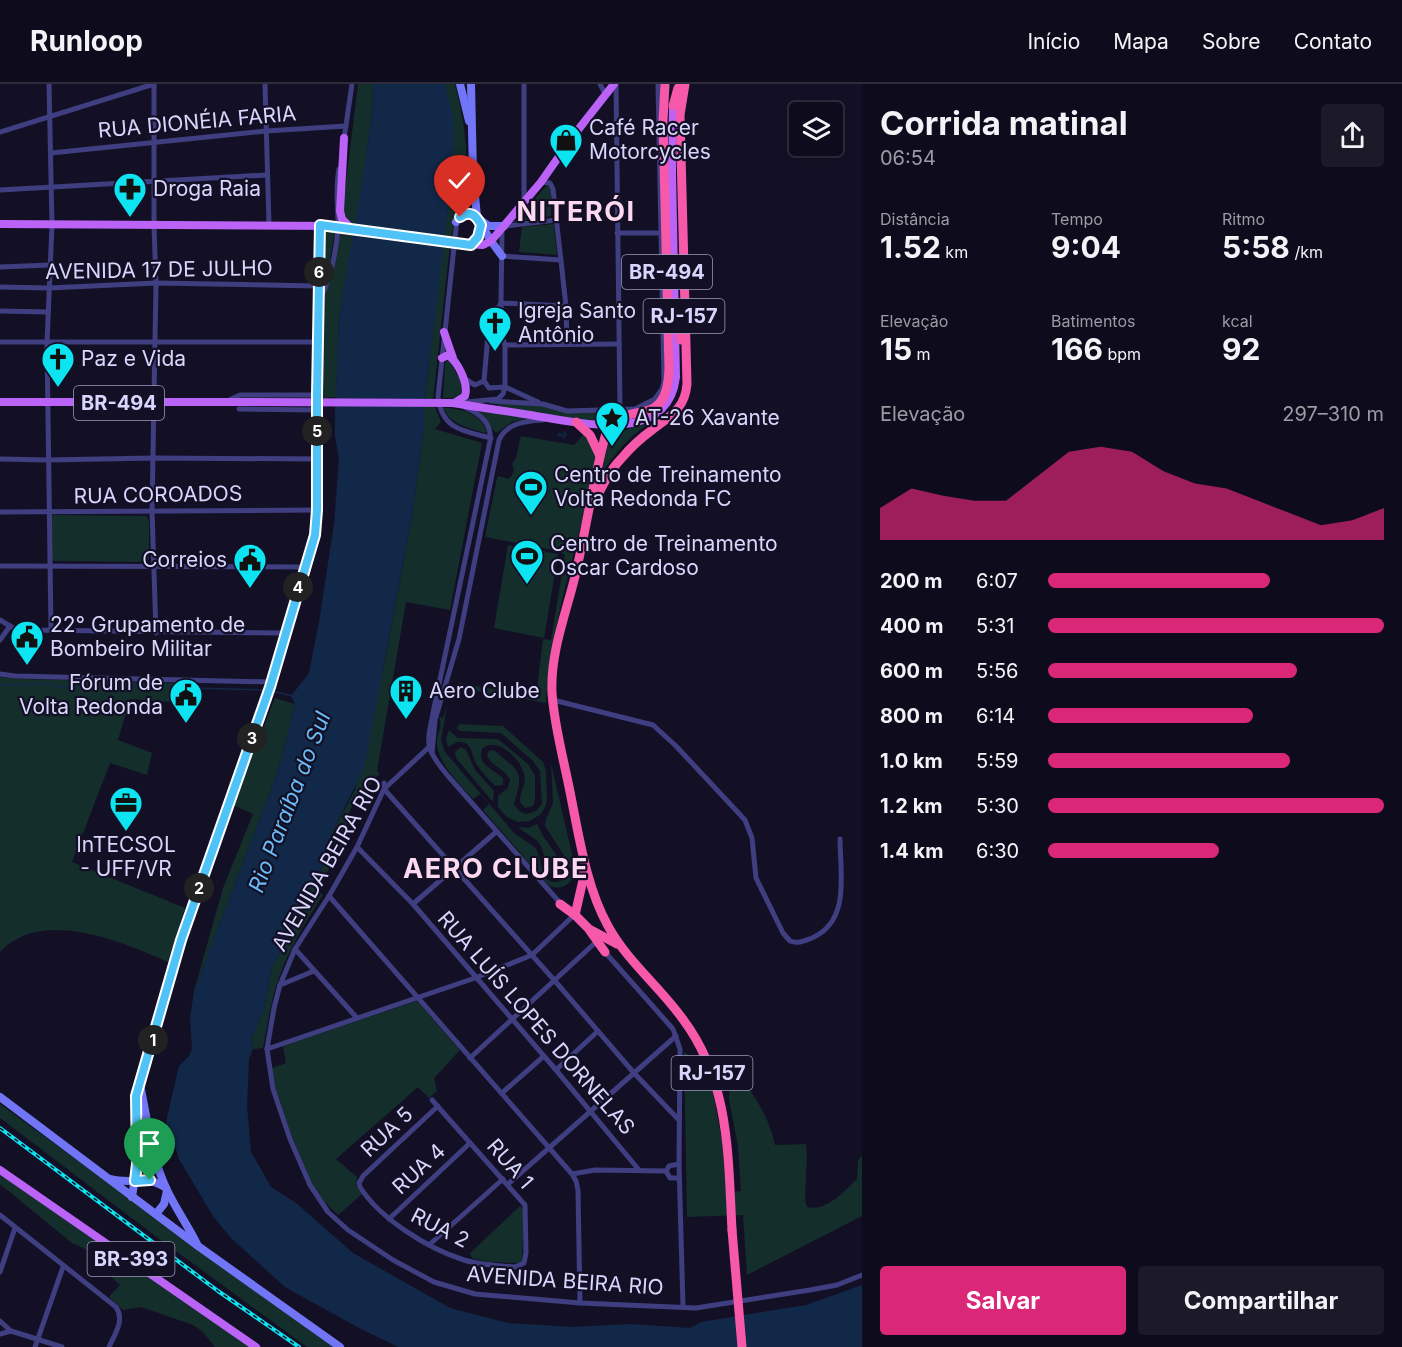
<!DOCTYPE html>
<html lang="pt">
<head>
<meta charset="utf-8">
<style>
	:root { --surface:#0e0c1c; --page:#1c1a29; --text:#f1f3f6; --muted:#9b9ba3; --line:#2e2c3b; --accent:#db2777 }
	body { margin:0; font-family:Inter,sans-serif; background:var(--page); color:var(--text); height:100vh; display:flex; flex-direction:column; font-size:22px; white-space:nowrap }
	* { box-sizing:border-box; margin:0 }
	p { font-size:20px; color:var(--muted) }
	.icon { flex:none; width:33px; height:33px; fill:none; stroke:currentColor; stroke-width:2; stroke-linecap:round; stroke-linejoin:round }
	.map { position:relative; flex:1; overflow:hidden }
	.sheet { display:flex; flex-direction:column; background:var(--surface); width:540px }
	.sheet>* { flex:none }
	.tools { position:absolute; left:789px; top:18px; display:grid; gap:12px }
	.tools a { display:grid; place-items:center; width:54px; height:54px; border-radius:6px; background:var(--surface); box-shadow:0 3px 9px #0003,0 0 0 2px var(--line); font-size:30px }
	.pin { position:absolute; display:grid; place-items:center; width:51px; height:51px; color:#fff; margin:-62px -26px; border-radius:50% 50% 50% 0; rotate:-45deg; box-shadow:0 0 6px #0007 }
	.pin .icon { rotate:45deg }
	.km { position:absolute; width:30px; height:30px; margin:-15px; border-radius:50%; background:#222; color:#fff; font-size:16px; line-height:30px; text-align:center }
	.round { display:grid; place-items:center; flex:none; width:63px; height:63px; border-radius:6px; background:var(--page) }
	.head { display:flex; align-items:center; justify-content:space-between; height:102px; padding:0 18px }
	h1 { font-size:33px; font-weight:700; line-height:45px }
	.stats { display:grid; grid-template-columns:repeat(3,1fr); gap:9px; height:102px; padding:6px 18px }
	.stats div { display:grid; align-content:center }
	.stats b { font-size:30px; font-weight:700 }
	.stats small { font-size:16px; font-weight:400 }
	.stats p { font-size:16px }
	.chart { height:168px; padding:12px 18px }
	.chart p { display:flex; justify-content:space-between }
	.chart svg { width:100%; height:108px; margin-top:6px; fill:var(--accent); opacity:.7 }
	.primary-button { display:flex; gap:12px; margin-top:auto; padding:12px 18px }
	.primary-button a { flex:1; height:69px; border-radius:6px; background:var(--accent); color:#fff; font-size:24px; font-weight:700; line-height:69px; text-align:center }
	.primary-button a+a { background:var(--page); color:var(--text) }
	ul { padding:0 18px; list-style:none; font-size:20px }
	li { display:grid; grid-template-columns:96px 72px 1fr; align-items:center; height:45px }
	li i { height:15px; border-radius:8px; background:var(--accent) }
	header { display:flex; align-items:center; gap:36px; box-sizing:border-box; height:84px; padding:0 30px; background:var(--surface); border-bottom:2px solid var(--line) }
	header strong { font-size:28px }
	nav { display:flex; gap:33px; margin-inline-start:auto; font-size:21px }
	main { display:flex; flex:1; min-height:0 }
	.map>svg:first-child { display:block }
	.green { fill:#142e2c }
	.water { fill:#112848 }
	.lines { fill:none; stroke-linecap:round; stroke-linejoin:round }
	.stream { stroke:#112848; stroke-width:1.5 }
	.street { stroke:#3e3e81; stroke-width:5 }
	.secondary { stroke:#7375f7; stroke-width:8 }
	.primary { stroke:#ba63f6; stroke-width:8 }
	.highway { stroke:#f658aa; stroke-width:9 }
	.rail-casing { stroke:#0de4f1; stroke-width:4 }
	.rail { stroke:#131025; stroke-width:1.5; stroke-dasharray:4.5; stroke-linecap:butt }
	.primary-bridge { stroke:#ba63f6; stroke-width:8 }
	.highway-bridge { stroke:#f658aa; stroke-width:9 }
	.route-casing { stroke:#fff; stroke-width:12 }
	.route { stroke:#4fc3f7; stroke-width:8 }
	.labels { text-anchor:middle; stroke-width:4.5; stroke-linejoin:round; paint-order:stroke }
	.shield { fill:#131025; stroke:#9e9bbc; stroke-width:1.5 }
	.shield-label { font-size:20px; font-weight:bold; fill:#d9d6fd }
	.street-label { font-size:21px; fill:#d9d6fd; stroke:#131025 }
	.poi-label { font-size:21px; fill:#d9d6fd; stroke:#131025; text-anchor:start }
	.water-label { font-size:22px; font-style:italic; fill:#6abbf7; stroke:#131025 }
	.district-label { font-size:27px; font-weight:bold; letter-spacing:1.5px; fill:#fdd8f1; stroke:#131025 }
</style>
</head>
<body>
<header>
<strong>Runloop</strong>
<nav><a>Início</a><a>Mapa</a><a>Sobre</a><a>Contato</a></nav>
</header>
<main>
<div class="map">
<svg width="862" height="1263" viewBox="0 0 862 1263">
	<rect width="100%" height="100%" fill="#131025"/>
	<g class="green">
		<polygon points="358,0 373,0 372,32 356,142 341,140"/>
		<path d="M445 0H455C462 29 468 57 466 87 465 107 454 133 451 155L444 154 454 75V45Z"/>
		<path d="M658 0H660L667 295C662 343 626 316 609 339L571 336 498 324V319L539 321 562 328 639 325 655 318 662 309 665 295V270Z"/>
		<polygon points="548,100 551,104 551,132 514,138"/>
		<polygon points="554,140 557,171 519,168 522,143"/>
		<path d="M326 146H335L328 188 322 204C322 193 323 153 326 146Z"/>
		<polygon points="340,147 354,149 339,233 336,313 321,314 322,219 331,192"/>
		<polygon points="443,160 450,161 433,315 425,315"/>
		<polygon points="449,276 463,301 461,309 453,314 443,314 445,281 446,277"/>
		<path d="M424 323H435L441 338 435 345 482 359 450 526 406 518 377 687 380 690 372 696 365 710 362 709 359 713H356L348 731 356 736 353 741 348 739 345 746 349 750 317 805 323 811C308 834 293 858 283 883 272 909 268 937 263 964L253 965 251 955 264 925 272 883 293 843 296 830 305 821 308 809 337 755 331 750 355 706 383 586 412 432 424 345Z"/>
		<path d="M444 324C462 324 480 330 487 347L485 349C470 344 449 341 444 324Z"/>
		<polygon points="477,326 529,334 512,338 496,349"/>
		<path d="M655 334 656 336C632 348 618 367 602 388L610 348 615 343 626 346Z"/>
		<path d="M584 350 589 356 596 372C581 456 551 534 546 619L458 604 459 599 536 613 543 555 551 556 565 471 559 467 485 453 497 394 499 392 508 395 511 393 514 386 512 380 516 374 521 352 574 361Z"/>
		<polygon points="53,431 146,432 149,437 149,475 145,478 54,477 51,475 50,433"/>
		<polygon points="508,461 558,470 544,554 494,544"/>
		<path d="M0 593 19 595 175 599 172 618 130 615 118 656 152 669 147 691 110 679 72 778 185 824 168 878C122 858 42 823 0 868Z"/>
		<polygon points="275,614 295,620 282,673 274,698 194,907 223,804 253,730 233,721"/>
		<path d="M447 622 441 656 445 668 514 749 536 764C543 777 540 809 566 794L570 784 567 776 545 742 546 735 553 719 551 679 575 783C575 797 563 809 548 801L483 726 489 720 480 710 473 715C461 702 434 675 437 655 438 647 443 642 439 633L443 634Z"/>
		<path d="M459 640 503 642 543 678 546 687 547 716 545 723 541 730 530 737 518 738 507 733 498 723V712L508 704 510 696C505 684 489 682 487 670L490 666 495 667 515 684 519 692V702L514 720 519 727 526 730 536 727 542 720 540 687 533 677 501 649 460 647 457 645Z"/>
		<path d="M449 646 458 654 498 655 528 680 535 692V715L533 722 525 724 520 718C519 708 527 701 524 690 521 675 496 651 482 665 477 681 493 685 503 694V701L496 702C489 697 482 688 477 681 470 670 474 657 457 658L448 663 446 655Z"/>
		<polygon points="461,663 466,666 475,686 494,707 493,718 456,674 455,668"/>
		<path d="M537 740 543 752 564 782V787L560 791C541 793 548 768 538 758 533 752 525 749 518 743L528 744Z"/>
		<polygon points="417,917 460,966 434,994 437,1007 429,1014 418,1003 336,1075 357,1093 356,1101 362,1110 338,1131 318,1112 310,1095 290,1048 275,1003 272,984 286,979 283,962"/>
		<path d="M684 968 704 982 712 1004 722 1057 726 1109 741 1107 738 1062 729 1015 730 992 738 991C756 1012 769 1034 775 1061L806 1060 807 1069 805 1116 807 1123C827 1128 844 1107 857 1095L858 1077 862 1071V1132L747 1191 743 1131 687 1133Z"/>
		<polygon points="0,1020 333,1263 307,1263 154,1151 0,1034"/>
		<polygon points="0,1090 250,1263 215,1263 202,1247 193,1241 141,1223 123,1226 109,1213 120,1201 95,1177 97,1174 94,1166 85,1165 72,1159 0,1100"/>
		<polygon points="520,1122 524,1125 522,1177 518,1179 489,1178 472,1174 470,1169"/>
	</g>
	<polygon class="water" points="373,0 445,0 454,37 454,75 425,315 424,345 412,432 364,685 331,750 337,755 308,809 310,814 296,830 293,843 272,883 264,925 251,955 253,965 249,975 247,1022 251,1068 271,1103 296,1119 353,1169 450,1224 508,1239 572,1243 631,1240 690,1244 701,1238 806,1221 862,1201 862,1263 398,1263 359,1244 285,1203 231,1154 213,1132 179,1075 176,1065 170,1054 166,1038 179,982 189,972 192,965 190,934 194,907 274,698 282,673 295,620 291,612 309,589 320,532 334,440 339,375 335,352 335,327 339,233 366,73 372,32"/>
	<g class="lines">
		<g class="stream">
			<polygon points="560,349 561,351 560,352 558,351"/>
			<polyline points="563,350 563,352"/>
			<polyline points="563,354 566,351 564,348"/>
			<polyline points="0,601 46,600 68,604 115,602 262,606"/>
			<polyline points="276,608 293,612"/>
		</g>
		<g class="street">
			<polyline points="49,0 52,141 47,259 51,546"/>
			<polyline points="154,0 154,142 156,199 152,427 156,549"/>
			<polyline points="265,0 269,141"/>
			<polyline points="524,0 524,117"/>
			<polyline points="600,0 605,10"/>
			<polyline points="616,0 620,325"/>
			<polyline points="0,48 154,0"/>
			<polyline points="344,55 352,0"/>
			<polyline points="51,69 266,47 346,42"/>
			<path d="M472 91 457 135 438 313C442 346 464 347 491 354"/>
			<polyline points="541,98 550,99 553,105 566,222 567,260"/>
			<polyline points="0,106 267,91"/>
			<polyline points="505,142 556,136"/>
			<polyline points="617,149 661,149"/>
			<polyline points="502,172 561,176"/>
			<polyline points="0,183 50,181"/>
			<polyline points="0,203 49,204 156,199 318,202"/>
			<path d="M321 214C331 191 337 165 338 141 338 120 335 105 339 85"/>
			<polyline points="0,227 48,228"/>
			<polyline points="0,258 317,258"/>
			<polyline points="505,261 619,260"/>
			<polyline points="465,295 475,301 484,297"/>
			<polyline points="484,297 489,239 501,219 566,222"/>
			<polyline points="484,297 489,304 505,303 538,318"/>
			<polyline points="227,317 240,311 317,311"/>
			<polyline points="491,317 543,320 567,327 635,325 655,315 662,305 664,297 658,0"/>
			<polyline points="467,318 498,315 503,310 505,303 505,261 502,252 501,219 502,144"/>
			<path d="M466 324C481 330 492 340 490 357L434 624C427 661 423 662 448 692L561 820"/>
			<polyline points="239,325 317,326"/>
			<polyline points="0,375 47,376 154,374 317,375"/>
			<polyline points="0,428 317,426"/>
			<polyline points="0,482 304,483"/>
			<polyline points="0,536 13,544 26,546 285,549"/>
			<polyline points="0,556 10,542"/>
			<polyline points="0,590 15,592 272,598"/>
			<path d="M553 616 653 641 676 662 745 736 752 754 756 794 783 849 790 857C798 860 804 857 812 854 851 837 840 789 840 755"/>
			<polyline points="428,664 384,705 357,763 329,812 295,865 280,901 274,924 267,965 273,1005 290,1055 310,1101 328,1128 348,1146 393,1176 434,1198 475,1210 580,1219 696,1224 810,1206 837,1201 862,1191"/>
			<path d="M432 669 435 636 459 555 499 356C507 339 525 337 543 336"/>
			<polyline points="384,699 384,705 555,897 634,989 678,1035"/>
			<polyline points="357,763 413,820 556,986 639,1086"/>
			<polyline points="329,812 572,1090 576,1097 578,1106 580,1219"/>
			<polyline points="413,820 496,748"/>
			<polyline points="295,865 357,934"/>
			<polyline points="604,867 673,945 680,965 679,1080 683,1222"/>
			<polyline points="280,901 314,887"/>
			<polyline points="267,965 475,894 532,871 572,833"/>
			<polyline points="470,974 596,858"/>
			<polyline points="556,986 598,947"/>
			<polyline points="502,1009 544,972"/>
			<path d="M432 1016 525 1121 526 1169 524 1179 515 1183C498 1182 481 1181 464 1176 429 1165 380 1135 360 1103L359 1099 363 1092 438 1022"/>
			<polyline points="679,1080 669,1082 666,1087 670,1094 679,1094"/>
			<polyline points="572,1090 595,1086 666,1087"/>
			<polyline points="508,1100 676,952"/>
			<path d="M0 1131 116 1223C125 1236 115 1250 109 1263"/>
			<polyline points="389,1135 470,1059"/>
			<polyline points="429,1161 503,1095"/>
			<polyline points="0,1188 15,1144"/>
			<polyline points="0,1237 11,1247 62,1263"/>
			<polyline points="0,1250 11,1247"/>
			<polyline points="35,1263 63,1183"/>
		</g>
		<g class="secondary">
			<polyline points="460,0 469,37"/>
			<polyline points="471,0 473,90 477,133 491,157 502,172"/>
			<polyline points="456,138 461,132 470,129 489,142 504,142"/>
			<path d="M140 1001C148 1037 151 1073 167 1106 176 1125 188 1142 197 1160"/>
			<polyline points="0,1013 198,1162 340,1263"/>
			<path d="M111 1095C132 1101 146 1090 166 1104"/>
			<polyline points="132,1113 137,1080 136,1012 181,856 270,603 315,451 317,426 317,311 320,141"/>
			<polyline points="156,1130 164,1120 167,1107"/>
		</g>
		<g class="primary">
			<polyline points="344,54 340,127 342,135 351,144"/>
			<polyline points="0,140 333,142"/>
			<polyline points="467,160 483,161 491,157 541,98 574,51 614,0"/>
			<polyline points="472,161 478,153 481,141"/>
			<polyline points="444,248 453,274"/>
			<path d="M442 274 448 271C458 278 469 300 465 312L454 319"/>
			<polyline points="0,318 238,318"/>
			<path d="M453 319C481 324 508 327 536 332 581 339 668 361 676 293L672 88 673 22"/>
			<polyline points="0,1086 256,1263"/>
		</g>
		<g class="highway">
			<path d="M665 0 663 37 669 284C667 351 626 311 606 349 594 393 587 439 577 484 568 525 550 566 552 609 554 639 562 669 568 698 578 745 585 801 608 842 627 877 659 902 682 934 730 997 728 1071 732 1146"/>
			<polyline points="673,22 678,4"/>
			<polyline points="673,224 681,256"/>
			<polyline points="576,338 590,351 600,372"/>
			<path d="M596 415C603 401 610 386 621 375 630 364 641 354 652 346 670 332 685 325 687 300L680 31 685 0"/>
			<polyline points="584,781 583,796 575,831 589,845 617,860"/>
			<polyline points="560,820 575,831"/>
			<polyline points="590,847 605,868"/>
		</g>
		<defs>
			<polyline id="rail" points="0,1044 218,1207 299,1263"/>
		</defs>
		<use href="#rail" class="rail-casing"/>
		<use href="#rail" class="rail"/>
		<g class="primary-bridge">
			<polyline points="333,142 467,160"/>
			<polyline points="238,318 453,319"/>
		</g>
		<polyline class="highway-bridge" points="732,1146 742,1263"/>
	</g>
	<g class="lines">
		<defs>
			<path id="route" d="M150 1096 135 1097 137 1080 136 1012 181 856 270 603 315 451 317 426V311L320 141 471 161 478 153 481 141C476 131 470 126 460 133"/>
		</defs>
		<use href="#route" class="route-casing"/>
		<use href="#route" class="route"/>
	</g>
	<defs>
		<symbol id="shop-pin" viewBox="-11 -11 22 30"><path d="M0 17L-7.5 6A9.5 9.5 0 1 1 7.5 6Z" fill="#0de4f1" stroke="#131025"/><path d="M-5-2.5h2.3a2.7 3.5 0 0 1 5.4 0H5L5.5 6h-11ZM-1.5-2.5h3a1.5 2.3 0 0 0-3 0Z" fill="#111"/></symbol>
		<symbol id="pharmacy-pin" viewBox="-11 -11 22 30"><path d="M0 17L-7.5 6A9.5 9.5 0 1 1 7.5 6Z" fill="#0de4f1" stroke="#131025"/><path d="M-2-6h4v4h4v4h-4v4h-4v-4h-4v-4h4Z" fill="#111"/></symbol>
		<symbol id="church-pin" viewBox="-11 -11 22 30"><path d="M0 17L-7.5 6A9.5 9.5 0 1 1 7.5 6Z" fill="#0de4f1" stroke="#131025"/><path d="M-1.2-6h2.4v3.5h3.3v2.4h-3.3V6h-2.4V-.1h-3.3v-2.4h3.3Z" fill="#111"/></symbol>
		<symbol id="sight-pin" viewBox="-11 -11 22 30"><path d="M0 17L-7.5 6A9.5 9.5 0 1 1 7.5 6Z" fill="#0de4f1" stroke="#131025"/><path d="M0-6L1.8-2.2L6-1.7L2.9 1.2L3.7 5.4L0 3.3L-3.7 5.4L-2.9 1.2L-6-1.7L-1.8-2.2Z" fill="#111"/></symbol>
		<symbol id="stadium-pin" viewBox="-11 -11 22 30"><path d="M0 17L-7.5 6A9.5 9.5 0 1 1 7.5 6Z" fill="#0de4f1" stroke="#131025"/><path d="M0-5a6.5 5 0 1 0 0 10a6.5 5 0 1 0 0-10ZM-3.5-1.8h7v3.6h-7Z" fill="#111"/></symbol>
		<symbol id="civic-pin" viewBox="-11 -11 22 30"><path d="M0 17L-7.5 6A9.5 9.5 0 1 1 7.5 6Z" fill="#0de4f1" stroke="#131025"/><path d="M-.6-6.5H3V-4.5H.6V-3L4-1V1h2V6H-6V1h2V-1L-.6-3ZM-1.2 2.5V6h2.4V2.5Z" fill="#111"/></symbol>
		<symbol id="building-pin" viewBox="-11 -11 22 30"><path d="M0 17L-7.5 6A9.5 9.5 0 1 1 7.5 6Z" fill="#0de4f1" stroke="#131025"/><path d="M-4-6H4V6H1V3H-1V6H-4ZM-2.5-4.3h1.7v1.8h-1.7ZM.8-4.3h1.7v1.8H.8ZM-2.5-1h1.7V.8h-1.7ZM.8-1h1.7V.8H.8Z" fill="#111"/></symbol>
		<symbol id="office-pin" viewBox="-11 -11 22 30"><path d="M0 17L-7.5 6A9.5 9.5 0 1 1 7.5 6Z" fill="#0de4f1" stroke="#131025"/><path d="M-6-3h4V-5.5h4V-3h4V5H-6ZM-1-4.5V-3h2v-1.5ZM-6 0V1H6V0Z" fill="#111"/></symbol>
	</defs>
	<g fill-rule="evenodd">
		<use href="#shop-pin" x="547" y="37" width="38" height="52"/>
		<use href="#pharmacy-pin" x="111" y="86" width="38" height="52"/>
		<use href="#church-pin" x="476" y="220" width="38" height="52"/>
		<use href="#church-pin" x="39" y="256" width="38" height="52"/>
		<use href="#sight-pin" x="593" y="315" width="38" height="52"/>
		<use href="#stadium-pin" x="512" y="384" width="38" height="52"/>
		<use href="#stadium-pin" x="508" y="453" width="38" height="52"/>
		<use href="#civic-pin" x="231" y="457" width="38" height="52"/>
		<use href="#civic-pin" x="8" y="534" width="38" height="52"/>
		<use href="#building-pin" x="387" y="588" width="38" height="52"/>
		<use href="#civic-pin" x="167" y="592" width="38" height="52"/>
		<use href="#office-pin" x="107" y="700" width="38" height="52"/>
	</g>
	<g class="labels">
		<g class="shield">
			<rect x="622" y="171" width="90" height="34" rx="4.5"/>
			<rect x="643.5" y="215" width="81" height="34" rx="4.5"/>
			<rect x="74" y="302" width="90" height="34" rx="4.5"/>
			<rect x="671.5" y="972" width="81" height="34" rx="4.5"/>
			<rect x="87.5" y="1158" width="87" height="34" rx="4.5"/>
		</g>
		<g class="shield-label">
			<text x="667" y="195">BR-494</text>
			<text x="684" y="239">RJ-157</text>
			<text x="119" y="326">BR-494</text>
			<text x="712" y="996">RJ-157</text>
			<text x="131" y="1182">BR-393</text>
		</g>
		<g class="street-label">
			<text transform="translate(197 38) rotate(-5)" y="7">RUA DIONÉIA FARIA</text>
			<text transform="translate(159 186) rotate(-1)" y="7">AVENIDA 17 DE JULHO</text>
			<text transform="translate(158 411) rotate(-1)" y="7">RUA COROADOS</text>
			<text transform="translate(327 780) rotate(-60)" y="7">AVENIDA BEIRA RIO</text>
			<text transform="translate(536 939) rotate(49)" y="7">RUA LUÍS LOPES DORNELAS</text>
			<text transform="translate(387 1048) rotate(-43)" y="7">RUA 5</text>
			<text transform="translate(510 1080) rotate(49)" y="7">RUA 1</text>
			<text transform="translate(419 1085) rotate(-43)" y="7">RUA 4</text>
			<text transform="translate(440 1144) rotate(27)" y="7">RUA 2</text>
			<text transform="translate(565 1197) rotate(4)" y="7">AVENIDA BEIRA RIO</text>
		</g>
		<g class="poi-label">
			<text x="589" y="51">Café Racer<tspan x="589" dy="24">Motorcycles</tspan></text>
			<text x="153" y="112">Droga Raia</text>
			<text x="518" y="234">Igreja Santo<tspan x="518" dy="24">Antônio</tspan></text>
			<text x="81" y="282">Paz e Vida</text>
			<text x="635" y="341">AT-26 Xavante</text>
			<text x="554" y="398">Centro de Treinamento<tspan x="554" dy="24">Volta Redonda FC</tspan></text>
			<text x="550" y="467">Centro de Treinamento<tspan x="550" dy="24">Oscar Cardoso</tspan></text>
			<text x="227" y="483" text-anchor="end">Correios</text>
			<text x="50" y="548">22° Grupamento de<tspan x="50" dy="24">Bombeiro Militar</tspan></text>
			<text x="163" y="606" text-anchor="end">Fórum de<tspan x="163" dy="24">Volta Redonda</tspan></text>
			<text x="429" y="614">Aero Clube</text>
			<text x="126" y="768" text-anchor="middle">InTECSOL<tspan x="126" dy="24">- UFF/VR</tspan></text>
		</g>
		<g class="water-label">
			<text transform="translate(289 718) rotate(-69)" y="8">Rio Paraíba do Sul</text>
		</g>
		<g class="district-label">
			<text x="576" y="137">NITERÓI</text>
			<text x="496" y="794">AERO CLUBE</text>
		</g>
	</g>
</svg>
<div class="tools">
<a><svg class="icon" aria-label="layers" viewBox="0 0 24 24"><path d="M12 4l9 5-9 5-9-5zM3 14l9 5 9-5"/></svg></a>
</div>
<div class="pin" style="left:150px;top:1096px;background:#1e9e55"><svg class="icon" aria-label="arrive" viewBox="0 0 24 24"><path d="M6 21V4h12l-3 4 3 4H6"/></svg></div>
<div class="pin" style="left:460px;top:133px;background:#d93025"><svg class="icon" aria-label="check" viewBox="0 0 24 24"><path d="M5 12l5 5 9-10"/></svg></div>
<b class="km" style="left:153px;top:956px">1</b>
<b class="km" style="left:199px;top:804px">2</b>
<b class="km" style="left:252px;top:654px">3</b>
<b class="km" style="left:298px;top:503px">4</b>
<b class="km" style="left:317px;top:347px">5</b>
<b class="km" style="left:319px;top:188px">6</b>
</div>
<section class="sheet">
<div class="head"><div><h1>Corrida matinal</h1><p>06:54</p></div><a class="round"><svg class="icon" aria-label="share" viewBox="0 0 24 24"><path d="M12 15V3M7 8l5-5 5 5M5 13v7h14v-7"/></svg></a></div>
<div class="stats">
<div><p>Distância</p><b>1.52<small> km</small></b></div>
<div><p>Tempo</p><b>9:04</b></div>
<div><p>Ritmo</p><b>5:58<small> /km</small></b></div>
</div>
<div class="stats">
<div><p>Elevação</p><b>15<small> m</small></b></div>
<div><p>Batimentos</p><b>166<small> bpm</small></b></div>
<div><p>kcal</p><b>92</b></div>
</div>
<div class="chart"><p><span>Elevação</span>297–310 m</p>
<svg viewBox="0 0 160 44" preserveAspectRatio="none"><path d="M0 44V31L10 23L20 26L30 28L40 28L50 18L60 8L70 6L80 8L90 16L100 21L110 23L120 28L130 33L140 38L150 36L160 31V44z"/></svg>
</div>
<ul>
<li><b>200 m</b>6:07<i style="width:66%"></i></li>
<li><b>400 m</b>5:31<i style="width:100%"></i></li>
<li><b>600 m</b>5:56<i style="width:74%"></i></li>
<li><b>800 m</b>6:14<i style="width:61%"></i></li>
<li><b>1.0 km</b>5:59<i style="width:72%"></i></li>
<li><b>1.2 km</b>5:30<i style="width:100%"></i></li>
<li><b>1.4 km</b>6:30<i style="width:51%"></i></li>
</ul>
<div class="primary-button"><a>Salvar</a><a>Compartilhar</a></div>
</section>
</main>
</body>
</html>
